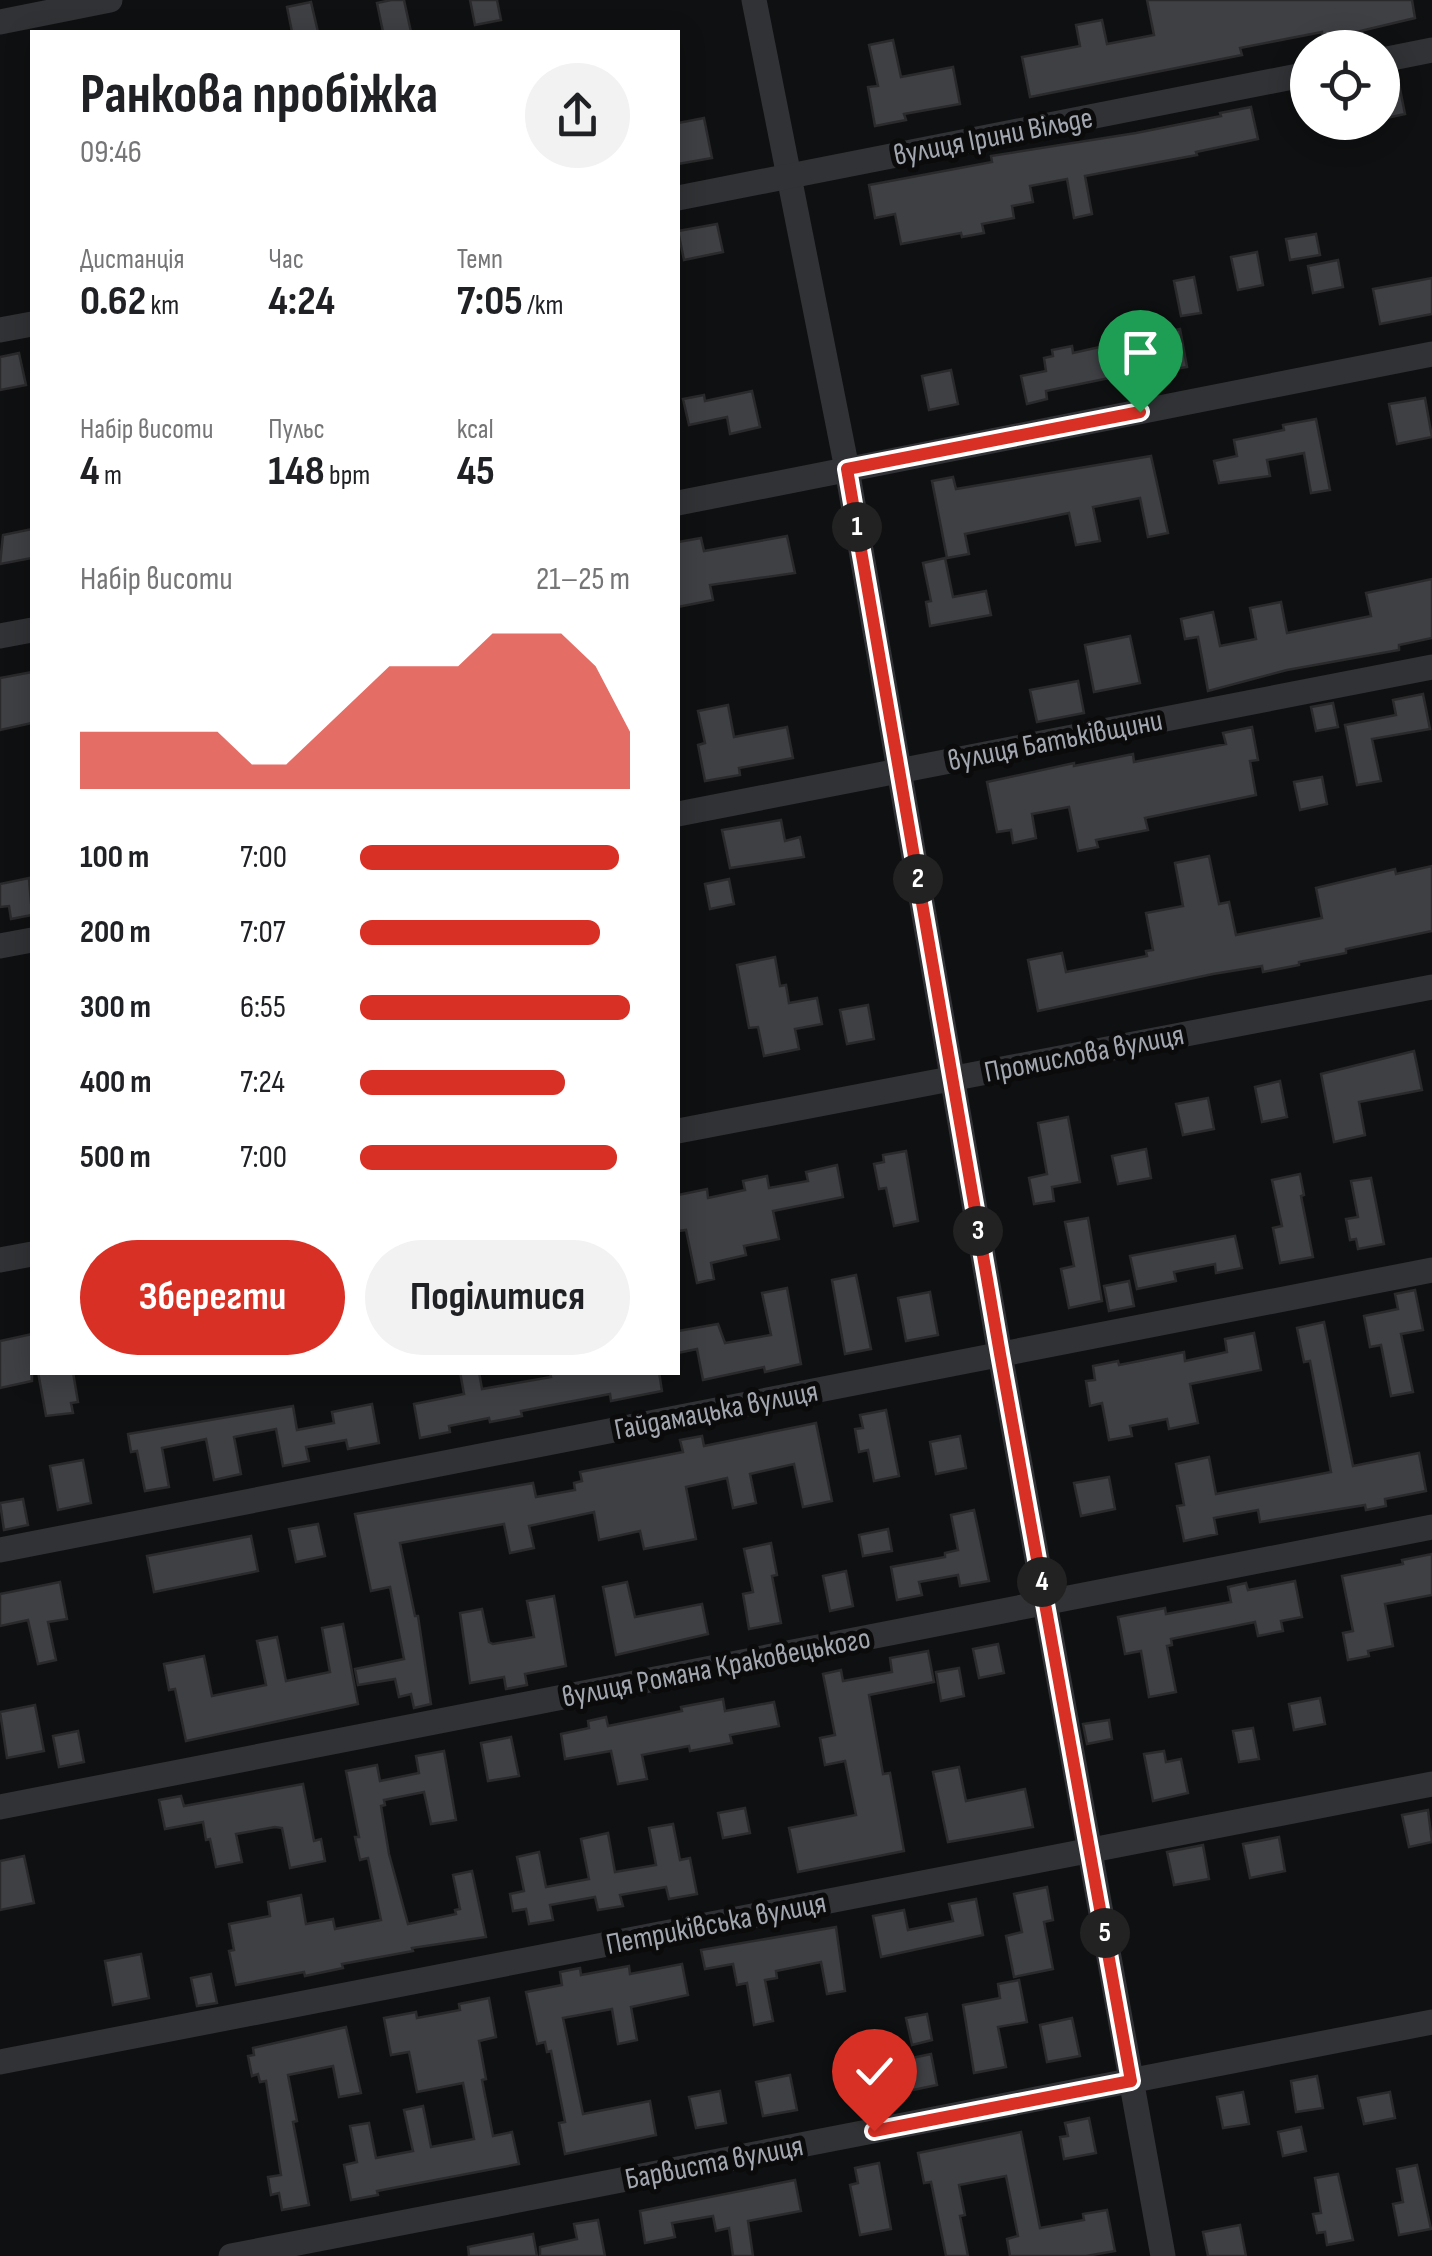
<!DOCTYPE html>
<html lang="uk">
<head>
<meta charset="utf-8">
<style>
	:root { --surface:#fff; --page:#f2f2f2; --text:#202124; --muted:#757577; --accent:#d93025 }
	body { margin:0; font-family:"Sofia Sans Condensed",sans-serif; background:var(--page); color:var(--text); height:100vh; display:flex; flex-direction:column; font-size:38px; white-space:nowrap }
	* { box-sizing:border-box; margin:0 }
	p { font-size:32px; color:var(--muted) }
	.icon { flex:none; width:55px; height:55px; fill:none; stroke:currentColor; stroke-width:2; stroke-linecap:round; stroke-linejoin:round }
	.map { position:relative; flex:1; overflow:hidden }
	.details { position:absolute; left:30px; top:30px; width:650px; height:1345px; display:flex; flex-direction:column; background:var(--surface); border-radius:0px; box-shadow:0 5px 25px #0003 }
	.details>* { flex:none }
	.tools { position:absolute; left:1290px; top:30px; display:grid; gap:20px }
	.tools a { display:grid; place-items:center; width:110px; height:110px; border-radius:50%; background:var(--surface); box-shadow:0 5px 25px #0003; font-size:50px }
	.pin { position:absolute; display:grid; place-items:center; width:85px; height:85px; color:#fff; margin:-102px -42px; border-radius:50% 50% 50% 0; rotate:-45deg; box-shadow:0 0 10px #0007 }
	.pin .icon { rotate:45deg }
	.km { position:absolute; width:50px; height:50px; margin:-25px; border-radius:50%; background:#222; color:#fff; font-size:28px; line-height:50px; text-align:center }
	.round { display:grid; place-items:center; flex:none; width:105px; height:105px; border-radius:52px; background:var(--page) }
	.summary { display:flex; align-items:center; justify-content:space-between; height:170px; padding:0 50px }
	h1 { font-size:55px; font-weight:700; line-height:75px }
	.figures { display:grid; grid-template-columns:repeat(3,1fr); gap:15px; height:170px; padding:10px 50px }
	.figures div { display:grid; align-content:center }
	.figures b { font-size:42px; font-weight:700 }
	.figures small { font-size:28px; font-weight:400 }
	.figures p { font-size:28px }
	.chart { height:280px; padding:20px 50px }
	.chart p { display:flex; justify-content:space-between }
	.chart svg { width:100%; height:180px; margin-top:10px; fill:var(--accent); opacity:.7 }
	.primary-button { display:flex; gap:20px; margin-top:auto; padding:20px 50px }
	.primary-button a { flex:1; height:115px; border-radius:60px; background:var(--accent); color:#fff; font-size:40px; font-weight:700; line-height:115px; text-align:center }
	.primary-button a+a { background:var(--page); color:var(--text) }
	ul { padding:0 50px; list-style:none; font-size:32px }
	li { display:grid; grid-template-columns:160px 120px 1fr; align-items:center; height:75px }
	li i { height:25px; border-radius:12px; background:var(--accent) }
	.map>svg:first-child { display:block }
	.building { fill:#3f4044; stroke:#2a2a2c; stroke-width:2.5 }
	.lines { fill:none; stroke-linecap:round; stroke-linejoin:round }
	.minor { stroke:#313235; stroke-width:25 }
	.route-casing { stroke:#fff; stroke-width:20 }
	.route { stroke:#d93025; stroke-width:12 }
	.labels { text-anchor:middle; stroke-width:10; stroke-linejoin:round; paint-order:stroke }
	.street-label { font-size:30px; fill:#a2a7b0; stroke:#0b0b0c }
</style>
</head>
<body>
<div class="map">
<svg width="1432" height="2256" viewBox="0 0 1432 2256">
	<rect width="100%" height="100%" fill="#0f1011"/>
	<g class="building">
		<polygon points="391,0 404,0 411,32 383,32 377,3"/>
		<polygon points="470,0 497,0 501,20 475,25"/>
		<polygon points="1147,0 1412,0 1415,18 1323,40 1322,32 1240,48 1242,55 1030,97 1022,57 1080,46 1076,25 1102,20 1107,44 1154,35"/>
		<polygon points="311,2 318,32 292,32 287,7"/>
		<polygon points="893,40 901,77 953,67 960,104 904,114 906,120 875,126 868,87 878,86 869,45"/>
		<polygon points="1397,74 1405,114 1382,119 1382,76"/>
		<polygon points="1251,107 1258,139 1196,152 1197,155 1085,176 1092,214 1074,218 1067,179 1030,186 1033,202 1012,206 1014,218 982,224 984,233 962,237 961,233 901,244 895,214 875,218 869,185 992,162 991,156 1136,133 1221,116 1220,113"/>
		<polygon points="704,118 712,158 678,164 678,123"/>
		<polygon points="717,224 723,252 684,260 678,231"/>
		<polygon points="1316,234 1320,255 1290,260 1286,239"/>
		<polygon points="1257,252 1263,285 1238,290 1231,257"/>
		<polygon points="1338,260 1343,287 1313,293 1308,266"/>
		<polygon points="1194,277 1201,313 1181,316 1174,281"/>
		<polygon points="1432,278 1432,314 1380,324 1373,289"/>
		<polygon points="1180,329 1187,367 1164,371 1163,367 1046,391 1047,399 1027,404 1021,376 1046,371 1044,358 1053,356 1052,350 1072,346 1073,353"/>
		<polygon points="19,353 26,385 0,390 0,357"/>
		<polygon points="951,370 958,404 929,410 922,376"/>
		<polygon points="752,391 760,427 730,434 727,417 689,425 683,399 704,395 705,401"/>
		<polygon points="1425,398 1432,437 1397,444 1389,404"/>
		<polygon points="1316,419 1330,490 1311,493 1304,453 1267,460 1270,476 1219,483 1214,461 1237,456 1234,440 1284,430 1283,425"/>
		<polygon points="1151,456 1168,533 1148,537 1140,498 1093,507 1100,541 1076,545 1069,513 965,534 969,554 947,558 932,481 953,477 956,489"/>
		<polygon points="32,529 32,558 0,564 3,535"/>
		<polygon points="787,536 795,573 710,585 713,600 678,607 678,542 701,538 704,551"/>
		<polygon points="945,558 953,597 986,591 991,615 930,626 926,602 931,601 923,563"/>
		<polygon points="1432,579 1432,638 1399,645 1399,650 1287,670 1208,691 1198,637 1185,639 1181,619 1213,612 1220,646 1256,639 1250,608 1281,602 1287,633 1371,616 1366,593"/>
		<polygon points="1130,636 1140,683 1094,692 1085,645"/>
		<polygon points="32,672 32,723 0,730 0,678"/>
		<polygon points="1078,681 1084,713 1037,722 1030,690"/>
		<polygon points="1423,694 1430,729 1372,739 1381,781 1357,785 1345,725 1396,715 1393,700"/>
		<polygon points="1333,703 1338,727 1316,731 1311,707"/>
		<polygon points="728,705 734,737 787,727 793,758 739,768 740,775 705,781 698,745 705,743 698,711"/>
		<polygon points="1252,727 1258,760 1250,761 1256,795 1145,818 1148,830 1096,840 1098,847 1078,851 1069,807 1032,814 1036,838 1013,843 1011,830 997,832 987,782 1074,763 1074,766 1133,754 1134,762 1226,744 1223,733"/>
		<polygon points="1322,777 1327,804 1300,810 1294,782"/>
		<polygon points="781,820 785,841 800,837 804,857 730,868 722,830"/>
		<polygon points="1209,856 1219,904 1229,902 1236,935 1322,918 1316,888 1395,869 1396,874 1432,866 1432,931 1346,949 1346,953 1299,962 1299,965 1263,972 1262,966 1213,974 1038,1011 1028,960 1062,953 1066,972 1147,956 1146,951 1153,950 1146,913 1183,906 1175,863"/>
		<polygon points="29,878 32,915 11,919 9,906 0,907 0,884"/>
		<polygon points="729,879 734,904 710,909 705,884"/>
		<polygon points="775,957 780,986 786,985 789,1003 817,998 822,1024 795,1029 799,1049 764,1056 758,1027 749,1028 737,965"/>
		<polygon points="868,1005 874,1039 847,1044 840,1010"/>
		<polygon points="1414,1051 1422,1090 1359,1102 1365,1135 1334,1142 1321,1074"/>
		<polygon points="1280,1081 1287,1117 1262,1122 1255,1087"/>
		<polygon points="1208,1098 1214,1129 1183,1135 1176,1104"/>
		<polygon points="1068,1117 1080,1182 1052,1187 1054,1201 1034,1204 1029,1178 1047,1174 1038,1123"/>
		<polygon points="1146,1149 1151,1178 1118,1184 1112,1156"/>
		<polygon points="906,1151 918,1221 894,1226 886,1188 879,1189 874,1164 884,1162 883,1155"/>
		<polygon points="837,1165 843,1197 773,1211 779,1239 744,1246 746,1255 711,1263 714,1279 697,1283 686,1230 678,1231 678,1195 707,1189 708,1198 745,1190 743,1181 767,1176 769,1188 808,1181 806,1172"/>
		<polygon points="1300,1174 1304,1195 1301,1196 1313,1257 1280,1263 1273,1228 1282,1226 1272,1180"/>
		<polygon points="1371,1178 1384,1244 1358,1249 1356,1239 1350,1240 1346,1219 1358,1217 1351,1181"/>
		<polygon points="1088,1218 1102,1301 1069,1308 1061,1269 1074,1266 1065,1222"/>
		<polygon points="1235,1236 1242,1268 1216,1273 1215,1264 1174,1272 1176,1281 1137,1289 1130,1256"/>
		<polygon points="856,1275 871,1349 845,1354 832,1280"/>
		<polygon points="1129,1281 1134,1306 1109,1311 1104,1286"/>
		<polygon points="787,1288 801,1364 765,1372 764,1367 703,1380 697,1349 678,1353 678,1331 718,1324 725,1343 771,1335 762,1293"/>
		<polygon points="1415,1290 1423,1330 1401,1334 1413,1392 1391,1396 1381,1345 1370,1347 1364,1316 1398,1309 1395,1294"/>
		<polygon points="930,1292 938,1335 906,1341 898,1298"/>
		<polygon points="1324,1322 1353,1466 1419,1453 1426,1491 1385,1499 1386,1506 1366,1510 1365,1505 1260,1522 1258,1510 1214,1518 1217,1534 1184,1541 1177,1506 1184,1505 1176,1464 1209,1457 1216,1494 1331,1472 1310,1361 1304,1362 1297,1328"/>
		<polygon points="1254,1333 1261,1370 1190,1384 1198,1423 1169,1429 1167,1419 1130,1426 1132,1436 1109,1440 1102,1403 1090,1406 1086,1381 1095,1380 1093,1366 1118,1361 1119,1365 1184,1352 1185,1361 1227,1352 1225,1339"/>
		<polygon points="32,1334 32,1381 0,1388 0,1341"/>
		<polygon points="38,1372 73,1372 78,1402 71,1403 73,1413 46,1416"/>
		<polygon points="460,1372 479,1372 482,1389 551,1377 550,1372 659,1372 662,1391 611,1401 610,1394 521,1411 522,1416 490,1422 489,1418 449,1426 450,1432 420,1438 414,1404 464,1394"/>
		<polygon points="372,1404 379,1443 348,1449 346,1440 306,1447 309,1461 283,1466 276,1429 234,1437 241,1474 214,1480 206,1439 162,1448 169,1487 145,1491 137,1451 131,1452 128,1434 293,1406 297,1430 334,1423 332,1412"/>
		<polygon points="886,1410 899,1476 874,1481 868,1450 859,1452 855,1429 863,1428 860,1415"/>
		<polygon points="816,1423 832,1501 803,1507 794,1464 750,1474 756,1503 733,1508 727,1478 686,1487 696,1539 644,1549 640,1531 599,1540 594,1512 529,1526 534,1548 510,1553 504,1524 400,1543 415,1616 418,1616 431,1704 414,1708 411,1694 399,1697 395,1679 358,1685 355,1669 404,1659 390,1587 371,1591 355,1514 533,1483 536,1497 575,1490 574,1483 582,1481 580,1472 683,1452 680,1440 702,1436 704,1446"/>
		<polygon points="960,1436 966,1468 936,1474 930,1442"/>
		<polygon points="83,1460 91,1503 58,1510 50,1466"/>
		<polygon points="1109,1477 1115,1509 1081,1516 1074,1483"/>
		<polygon points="23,1499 28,1525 4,1530 0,1503"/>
		<polygon points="974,1510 989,1581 960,1586 958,1575 919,1582 922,1595 897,1600 891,1567 945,1557 945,1553 958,1550 951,1515"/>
		<polygon points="318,1524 325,1556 296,1562 289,1529"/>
		<polygon points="888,1529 892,1551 863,1556 859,1535"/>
		<polygon points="251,1536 258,1571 154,1592 147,1556"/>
		<polygon points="771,1543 777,1575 772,1576 781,1623 749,1629 743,1594 753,1592 744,1549"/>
		<polygon points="1432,1554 1432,1595 1385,1604 1393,1646 1368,1651 1369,1656 1348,1660 1343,1633 1353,1631 1342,1576 1403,1564 1402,1560"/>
		<polygon points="846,1571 853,1606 830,1611 823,1576"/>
		<polygon points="1295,1581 1302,1617 1281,1621 1283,1631 1258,1636 1255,1622 1171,1639 1172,1645 1167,1646 1176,1692 1149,1697 1141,1651 1125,1654 1118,1617 1165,1608 1166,1614 1231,1602 1228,1587 1246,1583 1248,1590"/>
		<polygon points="60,1582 67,1619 48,1622 56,1660 38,1664 28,1620 0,1626 0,1594"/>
		<polygon points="627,1582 635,1617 702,1604 708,1634 616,1655 603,1587"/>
		<polygon points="554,1596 566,1666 525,1674 527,1685 506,1689 504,1677 470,1683 460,1613 482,1609 489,1642 493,1644 534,1637 527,1601"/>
		<polygon points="343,1624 358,1704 186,1741 175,1689 169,1690 164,1664 204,1656 212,1696 266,1685 257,1641 277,1637 286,1681 330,1672 322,1628"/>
		<polygon points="998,1644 1004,1673 979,1678 973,1649"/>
		<polygon points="928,1651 934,1682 869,1695 883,1774 890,1773 904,1851 798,1872 789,1828 856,1815 845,1761 825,1765 820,1738 835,1735 823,1674 841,1670 843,1681 892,1672 890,1658"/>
		<polygon points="959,1668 964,1696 941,1701 936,1672"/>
		<polygon points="1320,1698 1325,1724 1294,1730 1289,1704"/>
		<polygon points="723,1699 725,1711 774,1702 779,1726 730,1735 732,1743 690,1751 689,1746 642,1755 647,1779 618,1784 611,1751 565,1759 561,1734 589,1728 588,1721 606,1717 608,1726 682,1711 681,1707"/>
		<polygon points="35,1705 44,1751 7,1758 0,1712"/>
		<polygon points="1109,1720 1112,1739 1087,1744 1083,1724"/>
		<polygon points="1253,1728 1259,1759 1239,1762 1233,1731"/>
		<polygon points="78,1731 84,1762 59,1767 53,1736"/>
		<polygon points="511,1737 519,1776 488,1781 481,1743"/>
		<polygon points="444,1751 456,1820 431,1824 424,1792 384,1800 385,1805 381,1806 389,1854 408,1924 456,1914 455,1910 460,1909 453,1875 472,1871 486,1937 412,1948 413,1951 342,1964 343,1968 305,1976 304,1972 236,1985 229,1951 234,1950 229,1924 270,1916 268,1902 301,1895 306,1924 333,1919 335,1929 381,1920 368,1858 360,1860 355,1837 359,1837 346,1771 377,1765 380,1781 419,1773 416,1756"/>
		<polygon points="1164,1751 1166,1762 1181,1759 1188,1793 1153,1801 1144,1754"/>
		<polygon points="959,1767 966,1801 1025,1789 1033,1827 948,1842 933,1772"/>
		<polygon points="303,1784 314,1841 321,1839 325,1861 290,1868 282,1828 275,1827 236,1834 242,1862 216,1867 210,1839 206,1840 203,1822 165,1829 159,1800 181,1796 184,1806"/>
		<polygon points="745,1808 750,1833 723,1838 718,1813"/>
		<polygon points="1428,1810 1432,1842 1409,1847 1402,1815"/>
		<polygon points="673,1824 680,1860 690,1858 697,1894 669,1899 666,1887 620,1895 623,1906 598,1910 595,1897 550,1905 553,1920 529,1924 526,1909 513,1911 510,1894 524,1891 517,1857 539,1852 546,1887 589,1879 581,1839 608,1833 615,1872 656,1865 649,1828"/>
		<polygon points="1279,1837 1285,1871 1250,1878 1243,1844"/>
		<polygon points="1203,1845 1209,1879 1174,1885 1167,1852"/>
		<polygon points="24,1856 34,1903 0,1910 0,1861"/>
		<polygon points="1047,1887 1053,1920 1044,1922 1053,1969 1014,1977 1006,1936 1022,1932 1014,1894"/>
		<polygon points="976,1899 983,1935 881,1957 873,1916 904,1910 908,1930 953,1921 949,1904"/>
		<polygon points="836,1927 845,1991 827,1994 821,1962 776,1971 777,1978 765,1980 773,2021 754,2025 747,1983 737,1985 733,1964 705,1969 701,1950"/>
		<polygon points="141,1954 149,1998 113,2005 105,1961"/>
		<polygon points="682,1964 688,1995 631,2007 637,2040 618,2044 612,2009 563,2018 583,2114 650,2101 656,2135 565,2154 559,2123 565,2122 551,2051 547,2052 545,2042 537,2044 526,1992 562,1985 560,1972 580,1968 581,1975 629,1966 630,1974"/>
		<polygon points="211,1974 217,2003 197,2006 191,1978"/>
		<polygon points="1019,1980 1027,2022 998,2027 1006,2067 974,2073 963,2005 1000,1998 998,1984"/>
		<polygon points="489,1998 496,2037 479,2041 486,2079 482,2080 493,2136 512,2132 519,2164 377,2191 378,2195 351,2200 344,2165 357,2162 350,2126 369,2123 376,2158 413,2151 404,2110 423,2106 431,2147 474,2139 463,2083 417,2092 409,2052 391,2055 384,2018 416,2012 417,2018 460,2010 459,2004"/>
		<polygon points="927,2014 932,2040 912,2045 906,2018"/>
		<polygon points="1072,2018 1080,2056 1047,2062 1040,2025"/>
		<polygon points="346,2027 361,2093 339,2097 333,2066 288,2075 297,2121 293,2122 309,2205 282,2210 279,2193 271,2195 268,2177 281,2175 266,2081 260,2082 258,2074 252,2076 248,2056 254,2055 253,2048"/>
		<polygon points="931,2054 937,2085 913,2090 907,2059"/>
		<polygon points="790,2075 797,2110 763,2116 756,2082"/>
		<polygon points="1317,2076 1323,2108 1296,2112 1291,2081"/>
		<polygon points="720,2091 726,2123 696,2128 689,2097"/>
		<polygon points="1243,2092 1249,2124 1223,2128 1217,2097"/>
		<polygon points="1390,2092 1395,2118 1364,2124 1358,2098"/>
		<polygon points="1089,2118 1096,2153 1064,2159 1060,2137 1068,2136 1065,2123"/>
		<polygon points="1301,2127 1306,2151 1283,2156 1278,2132"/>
		<polygon points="1021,2132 1040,2228 1084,2220 1083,2214 1107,2210 1115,2251 1086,2256 1010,2256 1007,2239 1018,2236 1006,2176 959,2185 965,2215 960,2216 968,2256 946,2256 931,2182 924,2183 918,2153"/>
		<polygon points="879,2163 891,2229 860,2235 850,2185 858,2183 855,2168"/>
		<polygon points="1417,2165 1431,2229 1399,2235 1393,2204 1403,2202 1397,2169"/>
		<polygon points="1338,2174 1353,2240 1327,2245 1325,2232 1317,2233 1313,2214 1321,2213 1315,2178"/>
		<polygon points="795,2180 801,2211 748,2221 753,2256 733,2256 729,2228 716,2231 713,2216 672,2223 675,2237 645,2243 640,2211"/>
		<polygon points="598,2220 605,2256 540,2256 540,2247 577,2239 574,2224"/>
		<polygon points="1240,2225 1246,2256 1208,2256 1203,2232"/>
		<polygon points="533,2234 537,2256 469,2256 468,2247"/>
	</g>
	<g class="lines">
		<g class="minor">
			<polyline points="754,0 847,469 1000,1354 1163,2256"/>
			<polyline points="0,22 110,0"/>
			<polyline points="1382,60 1432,50"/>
			<polyline points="678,198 1308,74"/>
			<polyline points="0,330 32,324"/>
			<polyline points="678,503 1432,354"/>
			<polyline points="0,636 32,630"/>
			<polyline points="678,814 1432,667"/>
			<polyline points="0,946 32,940"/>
			<polyline points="678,1131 1432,987"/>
			<polyline points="0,1260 32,1254"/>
			<polyline points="0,1550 1432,1270"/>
			<polyline points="0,1807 1432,1527"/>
			<polyline points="0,2062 1432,1784"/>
			<polyline points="231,2256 1432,2022"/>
		</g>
	</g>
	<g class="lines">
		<defs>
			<polyline id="route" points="874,2131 1131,2081 1000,1354 847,469 1140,412"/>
		</defs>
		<use href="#route" class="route-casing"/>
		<use href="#route" class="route"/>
	</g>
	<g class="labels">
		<g class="street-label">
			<text transform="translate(993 136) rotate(-11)" y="10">вулиця Ірини Вільде</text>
			<text transform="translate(1055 740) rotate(-11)" y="10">вулиця Батьківщини</text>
			<text transform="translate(1084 1053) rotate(-11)" y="10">Промислова вулиця</text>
			<text transform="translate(716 1410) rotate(-11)" y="10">Гайдамацька вулиця</text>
			<text transform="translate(716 1667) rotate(-11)" y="10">вулиця Романа Краковецького</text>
			<text transform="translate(716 1923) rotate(-11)" y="10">Петриківська вулиця</text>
			<text transform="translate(714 2162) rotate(-11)" y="10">Барвиста вулиця</text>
		</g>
	</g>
</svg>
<div class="tools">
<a><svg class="icon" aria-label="locate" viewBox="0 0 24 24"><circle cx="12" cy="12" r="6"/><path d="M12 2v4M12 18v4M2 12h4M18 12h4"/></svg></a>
</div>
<div class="pin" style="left:1140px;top:412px;background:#1e9e55"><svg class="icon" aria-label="arrive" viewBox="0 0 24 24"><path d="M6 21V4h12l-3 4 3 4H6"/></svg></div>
<div class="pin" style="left:874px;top:2131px;background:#d93025"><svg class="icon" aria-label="check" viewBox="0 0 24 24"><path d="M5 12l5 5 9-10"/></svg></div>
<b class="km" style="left:857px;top:527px">1</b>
<b class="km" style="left:918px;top:879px">2</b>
<b class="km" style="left:978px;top:1231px">3</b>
<b class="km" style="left:1042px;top:1582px">4</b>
<b class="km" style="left:1105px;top:1933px">5</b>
<section class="details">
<div class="summary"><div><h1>Ранкова пробіжка</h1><p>09:46</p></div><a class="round"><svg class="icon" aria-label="share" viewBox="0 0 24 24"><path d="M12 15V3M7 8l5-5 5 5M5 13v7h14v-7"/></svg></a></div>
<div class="figures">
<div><p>Дистанція</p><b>0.62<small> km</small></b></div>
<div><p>Час</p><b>4:24</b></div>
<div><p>Темп</p><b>7:05<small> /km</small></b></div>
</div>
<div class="figures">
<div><p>Набір висоти</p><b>4<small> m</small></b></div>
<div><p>Пульс</p><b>148<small> bpm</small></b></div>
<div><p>kcal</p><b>45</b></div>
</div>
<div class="chart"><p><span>Набір висоти</span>21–25 m</p>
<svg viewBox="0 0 160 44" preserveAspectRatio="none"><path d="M0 44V30L10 30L20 30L30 30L40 30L50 38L60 38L70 30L80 22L90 14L100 14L110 14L120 6L130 6L140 6L150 14L160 30V44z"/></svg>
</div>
<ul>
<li><b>100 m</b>7:00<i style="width:96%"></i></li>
<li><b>200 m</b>7:07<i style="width:89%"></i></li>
<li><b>300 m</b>6:55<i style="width:100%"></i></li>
<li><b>400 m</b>7:24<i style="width:76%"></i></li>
<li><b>500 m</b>7:00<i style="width:95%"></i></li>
</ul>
<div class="primary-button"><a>Зберегти</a><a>Поділитися</a></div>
</section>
</div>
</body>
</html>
